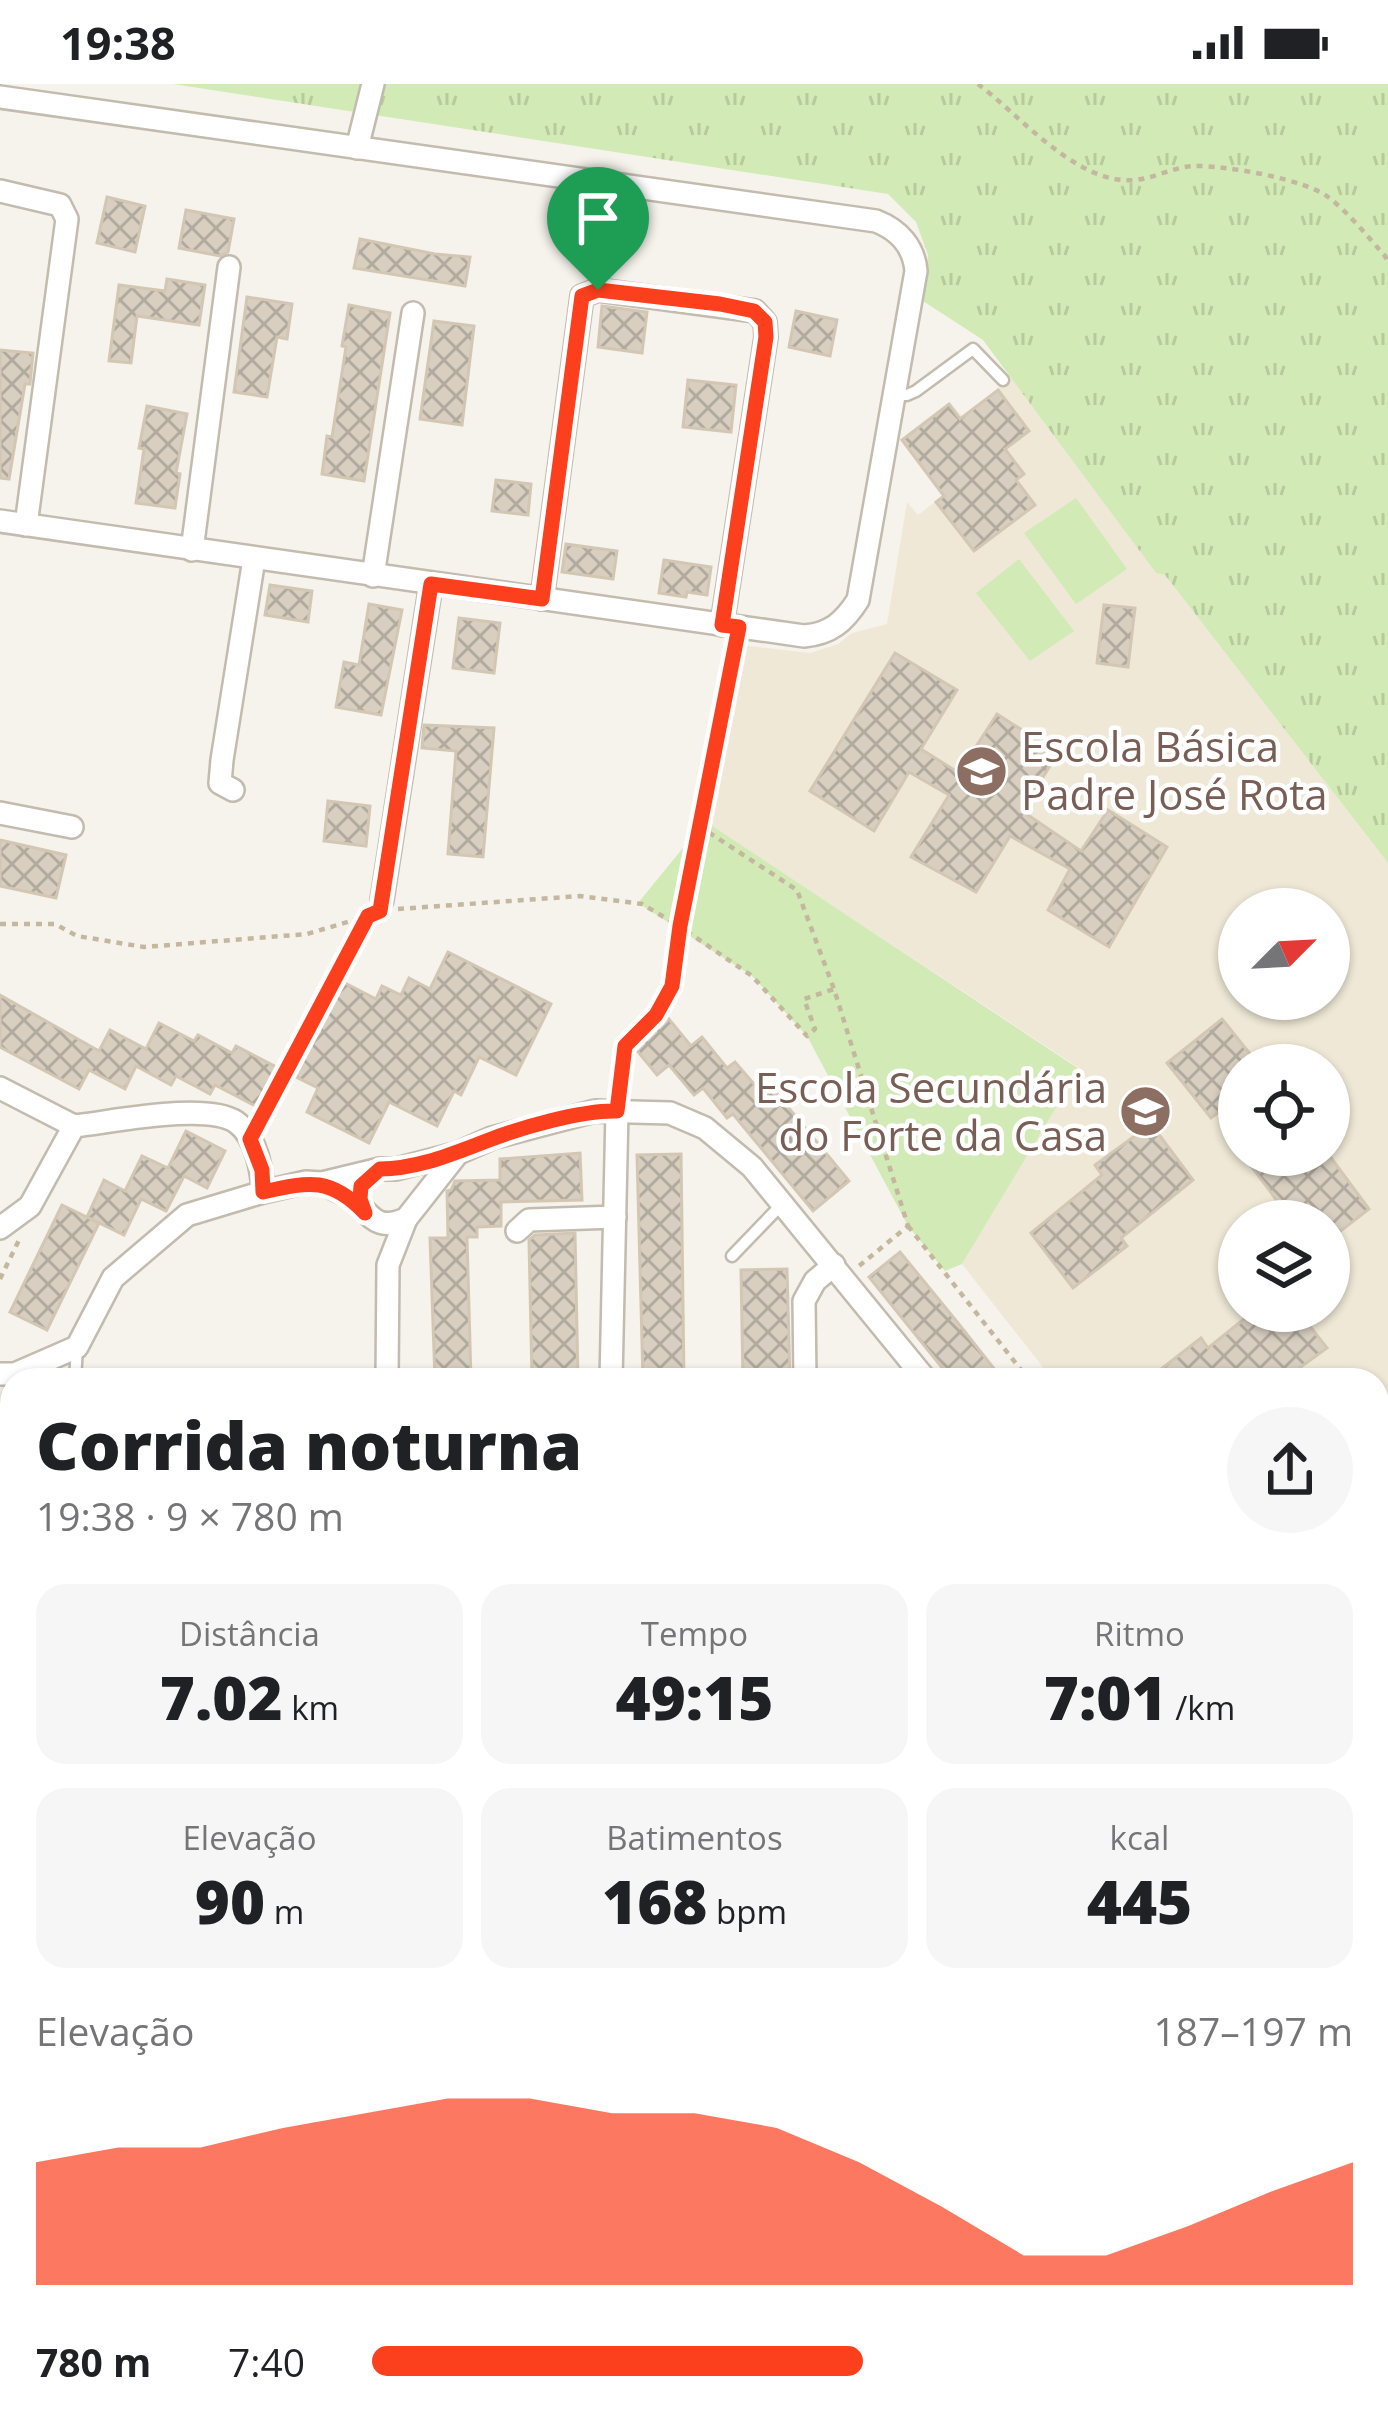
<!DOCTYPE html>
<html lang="pt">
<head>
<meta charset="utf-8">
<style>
	:root { --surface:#fff; --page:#f6f6f6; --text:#202124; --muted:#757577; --accent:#fc3f1d }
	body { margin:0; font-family:"Open Sans",sans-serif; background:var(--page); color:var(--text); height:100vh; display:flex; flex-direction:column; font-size:45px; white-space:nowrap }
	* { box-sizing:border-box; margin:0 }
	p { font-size:39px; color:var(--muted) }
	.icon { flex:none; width:66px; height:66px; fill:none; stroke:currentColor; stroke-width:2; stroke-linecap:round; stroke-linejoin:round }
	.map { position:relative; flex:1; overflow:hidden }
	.panel { position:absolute; left:0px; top:1284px; width:1389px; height:1065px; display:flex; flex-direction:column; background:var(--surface); border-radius:36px 36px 0 0; box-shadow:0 3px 9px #0004 }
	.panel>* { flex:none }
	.needle { width:78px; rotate:66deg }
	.tools { position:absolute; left:1218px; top:804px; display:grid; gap:24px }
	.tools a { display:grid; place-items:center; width:132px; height:132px; border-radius:50%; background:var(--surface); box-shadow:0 3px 9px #0004; font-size:60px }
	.pin { position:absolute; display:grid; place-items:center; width:102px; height:102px; color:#fff; margin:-123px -51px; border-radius:50% 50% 50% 0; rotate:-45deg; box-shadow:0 0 12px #0007 }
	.pin .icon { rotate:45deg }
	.round { display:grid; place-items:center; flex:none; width:126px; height:126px; border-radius:63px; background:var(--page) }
	.overview { display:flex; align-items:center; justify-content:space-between; height:204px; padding:0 36px }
	h1 { font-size:66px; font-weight:800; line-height:90px }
	.figures { display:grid; grid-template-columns:repeat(3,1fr); gap:18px; height:204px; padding:12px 36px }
	.figures div { display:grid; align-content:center; border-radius:30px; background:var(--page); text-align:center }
	.figures b { font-size:60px; font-weight:800 }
	.figures small { font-size:33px; font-weight:400 }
	.figures p { font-size:33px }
	.chart { height:336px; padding:24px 36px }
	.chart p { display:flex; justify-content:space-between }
	.chart svg { width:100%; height:216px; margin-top:12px; fill:var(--accent); opacity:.7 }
	ul { padding:0 36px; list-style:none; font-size:39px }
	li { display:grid; grid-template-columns:192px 144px 1fr; align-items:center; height:90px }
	li i { height:30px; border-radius:15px; background:var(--accent) }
	.status { display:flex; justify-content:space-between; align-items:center; height:84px; padding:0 60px; background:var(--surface); direction:ltr }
	.status svg { height:33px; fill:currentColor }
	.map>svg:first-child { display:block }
	.education { fill:#efe8d6; fill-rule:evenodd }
	.grass { fill:url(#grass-tufts) }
	.garden { fill:#d2eab5 }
	.building { fill:url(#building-cross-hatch); stroke:#d3c7b4; stroke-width:3 }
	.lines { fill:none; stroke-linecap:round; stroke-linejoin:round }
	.lane-casing { stroke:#c2bbae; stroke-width:15 }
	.street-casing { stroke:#c2bbae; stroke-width:26 }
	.path { stroke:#c4b79f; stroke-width:4.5; stroke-dasharray:6 6; stroke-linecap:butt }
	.lane { stroke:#fff; stroke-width:10 }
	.street { stroke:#fff; stroke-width:21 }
	.route-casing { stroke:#fff; stroke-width:24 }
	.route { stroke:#fc3f1d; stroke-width:15 }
	.labels { text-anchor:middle; stroke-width:9; stroke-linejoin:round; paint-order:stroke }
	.education-label { font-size:42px; fill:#785e54; stroke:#fff; text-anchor:start }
</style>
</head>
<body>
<div class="status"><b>19:38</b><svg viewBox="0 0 49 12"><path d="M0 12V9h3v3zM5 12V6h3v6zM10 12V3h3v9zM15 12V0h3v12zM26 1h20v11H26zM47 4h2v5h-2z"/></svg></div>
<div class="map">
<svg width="1388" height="2348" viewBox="0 0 1388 2348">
	<defs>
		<pattern id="grass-tufts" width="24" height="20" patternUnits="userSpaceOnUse" patternTransform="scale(3)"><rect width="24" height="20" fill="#d2eab5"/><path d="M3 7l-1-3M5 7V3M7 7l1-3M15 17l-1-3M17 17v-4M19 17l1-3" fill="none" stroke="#b6ca9c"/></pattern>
		<pattern id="building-cross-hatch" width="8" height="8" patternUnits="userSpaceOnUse" patternTransform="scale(3)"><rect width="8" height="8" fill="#d8cfc1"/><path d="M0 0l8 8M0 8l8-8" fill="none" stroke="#b1aa9e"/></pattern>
	</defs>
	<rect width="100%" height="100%" fill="#f6f3ec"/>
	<path class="education" d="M1013 293 1156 489 1165 491 1388 779V1489L1377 1484V1296H1053L962 1180 1079 984 705 737 740 561 810 569 838 560 852 549 887 540 907 418 918 431 944 411 902 356 951 319 962 332ZM1239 825H1329V915H1239ZM1239 981H1329V1071H1239ZM1239 1137H1329V1227H1239Z"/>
	<polygon class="grass" points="173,0 1388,0 1388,779 1165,491 1156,489 983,256 923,217 928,171 916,138 888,110"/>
	<g class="garden">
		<polygon points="1076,414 1127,485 1076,520 1024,449"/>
		<polygon points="1019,475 1074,547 1030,577 976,509"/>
		<polygon points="705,737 1079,985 962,1180 945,1187 908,1142 807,952 752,892 638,819"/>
	</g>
	<g class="building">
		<polygon points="107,113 145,122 135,168 97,159"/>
		<polygon points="186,126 234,135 228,168 220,172 179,164"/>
		<polygon points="360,155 435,170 470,173 465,202 354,184"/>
		<polygon points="167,195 205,201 199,241 137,232 131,279 109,277 119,201 165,207"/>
		<polygon points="247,213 292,220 287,255 277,253 267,313 234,308"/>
		<polygon points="349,221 390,229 364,397 322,390 327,352 332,353 346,263 342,262"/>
		<polygon points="602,222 647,228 642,269 598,263"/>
		<polygon points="796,227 837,236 830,272 789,263"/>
		<polygon points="434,237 474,242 462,341 420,335"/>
		<polygon points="0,266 33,269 30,300 25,300 9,395 0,394"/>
		<polygon points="688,296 736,301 731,348 683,343"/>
		<polygon points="998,306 1029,347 1005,365 1024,390 1016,396 1035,421 974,467 936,418 944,412 902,356 949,320 960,335"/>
		<polygon points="147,322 187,330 176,389 180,390 175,424 136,419 144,365 139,364"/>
		<polygon points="496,396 531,400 528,431 492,427"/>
		<polygon points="566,460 617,467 613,495 562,488"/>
		<polygon points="664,476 711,483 707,511 687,508 686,513 659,509"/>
		<polygon points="270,501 312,507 308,538 265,531"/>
		<polygon points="369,520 402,526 381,631 336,623 344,578 359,581"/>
		<polygon points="1104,521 1135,524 1128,583 1097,579"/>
		<polygon points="459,534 500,539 494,589 453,584"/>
		<polygon points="895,569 957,606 921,665 959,689 997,630 1058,669 1022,727 1081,767 1108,726 1167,763 1109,863 1048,826 1070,785 1010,752 976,808 911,773 949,711 909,688 874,747 810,707"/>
		<polygon points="424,641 494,644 483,773 448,770 456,667 422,664"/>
		<polygon points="328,717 370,722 366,762 324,757"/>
		<polygon points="0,756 66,771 56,814 0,802"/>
		<polygon points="448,868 551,920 516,991 479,973 461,1011 454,1007 437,1042 389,1018 369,1059 307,1028 318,1004 294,992 341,897 376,915 382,902 401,911 409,894 430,905"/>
		<polygon points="0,911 99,967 110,946 146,965 159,939 194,957 198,951 232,969 236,962 280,985 259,1024 215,1001 210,1010 176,992 171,1001 136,982 125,1005 89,986 79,1005 0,963"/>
		<polygon points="668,934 691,962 702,953 727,984 735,978 760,1007 769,1000 849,1097 813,1127 733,1030 727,1034 703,1004 694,1011 669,981 657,991 634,963"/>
		<polygon points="1222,935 1259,981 1239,981 1239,1013 1211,1034 1167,979"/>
		<polygon points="1151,1040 1193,1096 1121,1154 1127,1162 1073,1204 1031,1149 1102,1091 1095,1081"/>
		<polygon points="186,1047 225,1067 207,1104 184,1092 166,1127 141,1115 124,1151 87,1133 104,1096 125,1107 142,1072 168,1084"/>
		<polygon points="580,1069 582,1116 501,1118 501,1142 477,1143 477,1153 467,1153 471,1296 435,1296 430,1154 448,1154 447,1107 451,1106 455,1097 500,1096 500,1075"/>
		<polygon points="681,1070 684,1296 643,1296 637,1071"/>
		<polygon points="1243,1071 1329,1071 1369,1125 1329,1156 1329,1137 1292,1137"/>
		<polygon points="62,1121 99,1139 47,1246 10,1228"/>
		<polygon points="575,1149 578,1296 532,1296 529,1156 535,1151"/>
		<polygon points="900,1168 958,1239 1003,1296 952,1296 869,1193"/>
		<polygon points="787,1185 790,1296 743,1296 741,1186"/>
		<polygon points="1254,1227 1298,1227 1327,1264 1283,1296 1147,1296 1201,1254 1208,1264"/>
	</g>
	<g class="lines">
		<defs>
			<g id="lane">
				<polyline points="894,311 907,311 916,307 973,265 1003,296"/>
				<polyline points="732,1172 783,1119"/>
				<polyline points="75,1296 77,1263"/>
				<polyline points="0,1388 12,1388"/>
			</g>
			<g id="street">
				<path d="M0 13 876 137C899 146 914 163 916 187L858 516C844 538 830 550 804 552L0 437"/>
				<polyline points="357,64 373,0"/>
				<polyline points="0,107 60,121 67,135 26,441"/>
				<polyline points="192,466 229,183"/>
				<polyline points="373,492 413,229"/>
				<polyline points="542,515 582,212 598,206 755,227 765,238 766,253 722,541"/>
				<polyline points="233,706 220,699 222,676 254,475"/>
				<polyline points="0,729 72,743"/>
				<polyline points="382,816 431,500"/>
				<polyline points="0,1004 74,1042"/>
				<path d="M322 1099C331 1104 342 1108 351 1114 372 1130 374 1148 406 1135L458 1069"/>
				<path d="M0 1144 30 1122 74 1042C112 1038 206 1018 236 1038 256 1052 262 1086 263 1108"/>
				<polyline points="517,1147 529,1136 615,1133"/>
				<polyline points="0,1290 15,1290 77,1263 113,1194 187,1131 263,1108 306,1098 322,1099 380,1085 396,1085 458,1069 492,1054 595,1027 670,1029 705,1044 752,1083 926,1296"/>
				<polyline points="387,1296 388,1181 406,1135"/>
				<polyline points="611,1296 617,1027"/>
				<polyline points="805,1296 804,1217 815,1197 834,1181"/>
				<polyline points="0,1495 12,1486"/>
				<polyline points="1377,1546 1388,1552"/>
				<polyline points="1377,1676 1388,1674"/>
				<polyline points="1377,1762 1388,1760"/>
				<polyline points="1377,1932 1388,1930"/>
				<polyline points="1377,2131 1388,2129"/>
				<polyline points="0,2214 12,2190"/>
				<polyline points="71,2337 94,2348"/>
				<polyline points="232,2337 235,2348"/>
				<polyline points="566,2337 570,2348"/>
				<polyline points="957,2337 986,2345"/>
				<polyline points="1063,2337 1064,2340"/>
				<polyline points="424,2348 456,2337"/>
				<polyline points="824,2348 891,2337"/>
				<polyline points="1283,2348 1285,2337"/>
			</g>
		</defs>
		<use href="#lane" class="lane-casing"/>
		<use href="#street" class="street-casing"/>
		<g class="path">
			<path d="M978 0C1019 31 1069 91 1122 96 1147 99 1170 83 1194 82 1223 81 1305 95 1328 113 1349 129 1367 152 1385 172L1388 179"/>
			<polyline points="699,742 797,806 834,905 908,1142 859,1182"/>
			<polyline points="398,825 580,812 642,820 679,842 735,565"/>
			<polyline points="0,840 55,840 77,852 144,863 307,850 368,832"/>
			<polyline points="619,1007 625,961 656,930 672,902 679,842 752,892 807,952 815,945 804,915 834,905"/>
			<polyline points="261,1034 368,832"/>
			<polyline points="908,1142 1029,1296"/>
			<polyline points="0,1195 19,1156"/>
			<polyline points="391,2337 393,2348"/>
			<polyline points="1007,2348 1046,2342"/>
		</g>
		<use href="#lane" class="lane"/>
		<use href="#street" class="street"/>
	</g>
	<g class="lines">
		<defs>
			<path id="route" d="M598 206 720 220 754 227 765 238 766 253 722 541 739 543 680 842 672 902 656 931 625 962 617 1027C582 1026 523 1043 489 1056 454 1069 418 1085 380 1085L361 1102 360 1115 365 1129C330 1092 308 1098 263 1108L262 1086 250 1055 368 832 380 827 431 500 542 515 582 212Z"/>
		</defs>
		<use href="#route" class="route-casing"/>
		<use href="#route" class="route"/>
	</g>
	<defs>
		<symbol id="school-disc" viewBox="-11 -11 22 22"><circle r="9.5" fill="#8d6e63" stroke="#fff"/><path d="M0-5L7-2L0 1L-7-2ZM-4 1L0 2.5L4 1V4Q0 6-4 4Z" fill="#fff"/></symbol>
	</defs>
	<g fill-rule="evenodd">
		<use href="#school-disc" x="952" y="658" width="59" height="59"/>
		<use href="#school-disc" x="1116" y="998" width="59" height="59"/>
	</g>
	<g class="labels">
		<g class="education-label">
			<text x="1021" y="678">Escola Básica<tspan x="1021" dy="48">Padre José Rota</tspan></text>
			<text x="1107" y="1019" text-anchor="end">Escola Secundária<tspan x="1107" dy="48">do Forte da Casa</tspan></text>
		</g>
	</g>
</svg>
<div class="tools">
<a><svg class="needle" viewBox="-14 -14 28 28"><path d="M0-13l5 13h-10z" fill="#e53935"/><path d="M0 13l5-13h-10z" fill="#757577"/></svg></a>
<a><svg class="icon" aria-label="locate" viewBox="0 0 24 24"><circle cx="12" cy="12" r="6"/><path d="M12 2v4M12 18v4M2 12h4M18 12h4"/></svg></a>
<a><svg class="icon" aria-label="layers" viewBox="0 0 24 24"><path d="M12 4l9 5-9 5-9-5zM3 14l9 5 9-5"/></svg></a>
</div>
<div class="pin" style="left:598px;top:206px;background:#1e9e55"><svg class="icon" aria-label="arrive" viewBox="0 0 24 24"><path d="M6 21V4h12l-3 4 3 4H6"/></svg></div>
<section class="panel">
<div class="overview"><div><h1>Corrida noturna</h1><p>19:38 · 9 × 780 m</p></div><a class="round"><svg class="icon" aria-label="share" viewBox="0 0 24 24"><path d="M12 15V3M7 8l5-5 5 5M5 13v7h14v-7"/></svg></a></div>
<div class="figures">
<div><p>Distância</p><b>7.02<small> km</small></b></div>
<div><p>Tempo</p><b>49:15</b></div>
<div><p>Ritmo</p><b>7:01<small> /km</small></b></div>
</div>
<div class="figures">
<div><p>Elevação</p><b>90<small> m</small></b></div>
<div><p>Batimentos</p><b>168<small> bpm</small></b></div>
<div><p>kcal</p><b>445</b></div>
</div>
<div class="chart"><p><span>Elevação</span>187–197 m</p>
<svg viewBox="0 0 160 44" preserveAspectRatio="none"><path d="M0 44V19L10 16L20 16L30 12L40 9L50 6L60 6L70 9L80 9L90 12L100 19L110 28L120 38L130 38L140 32L150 25L160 19V44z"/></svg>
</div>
<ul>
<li><b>780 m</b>7:40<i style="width:50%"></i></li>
</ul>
</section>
</div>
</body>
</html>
